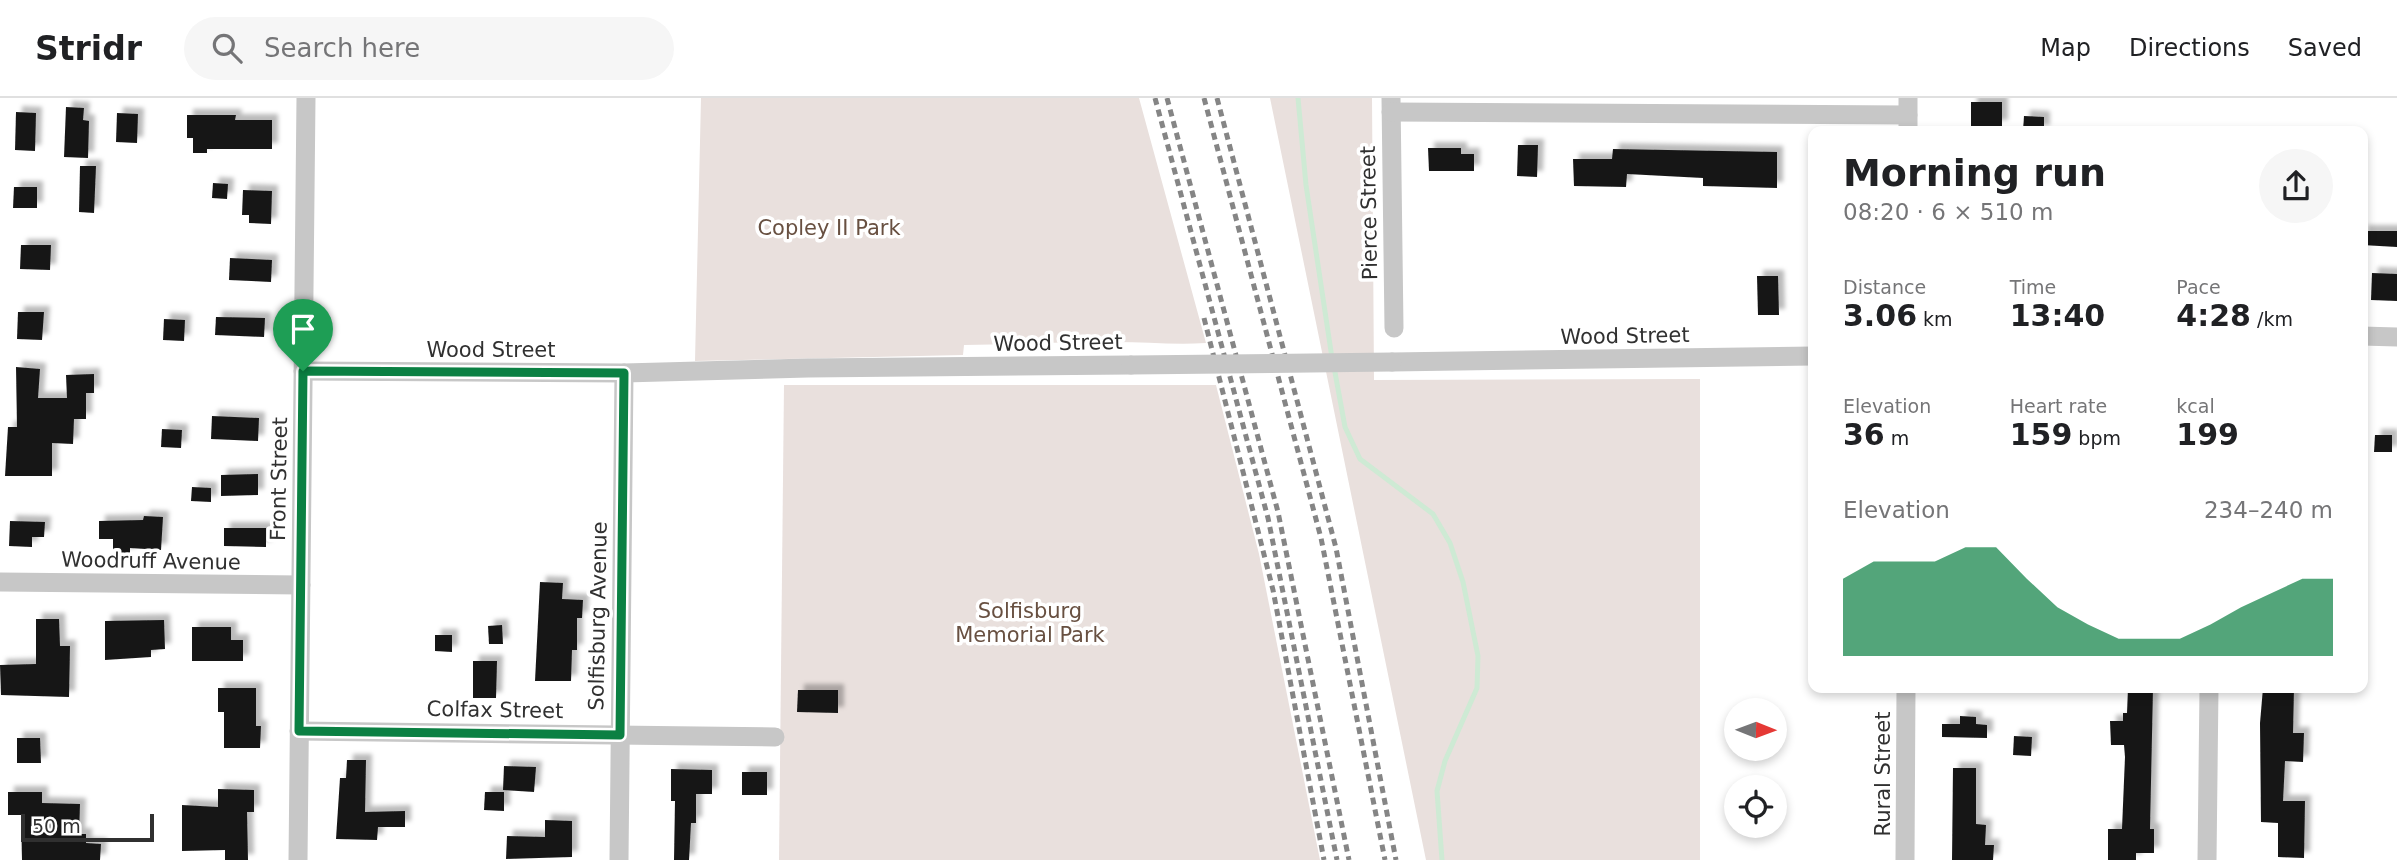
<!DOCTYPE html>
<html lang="en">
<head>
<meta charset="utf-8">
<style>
	:root { --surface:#fff; --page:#f6f6f6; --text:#202124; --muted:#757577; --line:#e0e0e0; --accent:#0b8043 }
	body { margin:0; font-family:"DejaVu Sans",sans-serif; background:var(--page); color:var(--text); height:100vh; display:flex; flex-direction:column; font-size:26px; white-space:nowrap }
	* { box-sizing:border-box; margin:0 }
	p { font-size:23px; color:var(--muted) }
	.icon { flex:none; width:38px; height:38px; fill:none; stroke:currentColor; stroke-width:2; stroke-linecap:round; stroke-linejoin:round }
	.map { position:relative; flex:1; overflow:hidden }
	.sheet { position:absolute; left:1808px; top:28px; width:560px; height:567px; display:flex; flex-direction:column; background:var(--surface); border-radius:14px; box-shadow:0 4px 10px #0003 }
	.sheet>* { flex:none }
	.needle { width:46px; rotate:91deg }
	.fabs { position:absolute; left:1724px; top:600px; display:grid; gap:14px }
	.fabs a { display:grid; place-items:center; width:63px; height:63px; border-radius:50%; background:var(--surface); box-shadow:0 4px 10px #0003; font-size:35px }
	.scale { position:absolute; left:21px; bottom:18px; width:133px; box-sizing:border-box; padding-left:7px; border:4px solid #303030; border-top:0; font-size:19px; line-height:24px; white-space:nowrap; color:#303030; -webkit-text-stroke:5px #fff; paint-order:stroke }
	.pin { position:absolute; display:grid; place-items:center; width:60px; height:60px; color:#fff; margin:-72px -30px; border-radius:50% 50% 50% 0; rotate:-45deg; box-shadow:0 0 7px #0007 }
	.pin .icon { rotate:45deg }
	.round { display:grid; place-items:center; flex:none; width:74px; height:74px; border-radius:37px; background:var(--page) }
	.summary { display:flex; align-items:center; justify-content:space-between; height:119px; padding:0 35px }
	h1 { font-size:38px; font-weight:800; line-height:52px }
	.stats { display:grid; grid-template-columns:repeat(3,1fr); gap:10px; height:119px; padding:7px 35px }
	.stats div { display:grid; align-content:center }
	.stats b { font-size:30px; font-weight:800 }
	.stats small { font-size:19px; font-weight:400 }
	.stats p { font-size:19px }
	.chart { height:196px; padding:14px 35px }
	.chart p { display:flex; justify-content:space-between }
	.chart svg { width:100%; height:126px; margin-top:7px; fill:var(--accent); opacity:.7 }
	header { display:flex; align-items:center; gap:42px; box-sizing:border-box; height:98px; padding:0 35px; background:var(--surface); border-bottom:2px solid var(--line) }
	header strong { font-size:33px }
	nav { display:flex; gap:38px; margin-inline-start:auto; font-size:24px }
	.search { width:490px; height:63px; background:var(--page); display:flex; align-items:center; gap:18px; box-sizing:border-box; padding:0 24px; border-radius:38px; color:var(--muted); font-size:26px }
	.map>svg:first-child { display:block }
	.green { fill:#e9e0dd }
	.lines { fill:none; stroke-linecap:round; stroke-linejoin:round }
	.stream { stroke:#ceead4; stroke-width:5 }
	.building { fill:#171717; filter:url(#shadow) }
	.minor { stroke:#c7c7c7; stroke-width:19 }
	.rail { stroke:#858585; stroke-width:5; stroke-dasharray:7 5; stroke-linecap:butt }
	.minor-bridge { stroke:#c7c7c7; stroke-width:19 }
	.route-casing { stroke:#fff; stroke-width:14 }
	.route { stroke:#0b8043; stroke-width:9 }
	.labels { text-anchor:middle; stroke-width:7; stroke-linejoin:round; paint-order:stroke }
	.street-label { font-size:21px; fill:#303030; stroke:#fff }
	.park-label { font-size:21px; fill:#685041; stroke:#fff }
</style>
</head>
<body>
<header>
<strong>Stridr</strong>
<div class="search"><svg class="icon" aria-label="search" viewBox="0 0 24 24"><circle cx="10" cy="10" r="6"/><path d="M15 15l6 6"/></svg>Search here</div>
<nav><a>Map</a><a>Directions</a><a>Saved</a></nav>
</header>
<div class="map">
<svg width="2397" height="762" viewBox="0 0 2397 762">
	<defs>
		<filter id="shadow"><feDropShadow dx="6" dy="-6" stdDeviation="2" flood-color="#0004"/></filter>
	</defs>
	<rect width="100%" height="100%" fill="#fff"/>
	<g class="green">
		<path d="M701 0H1139L1206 245C1175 247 1146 244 1115 244 1065 244 1014 246 964 247L963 257 695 263Z"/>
		<polygon points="1270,0 1372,0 1374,282 1700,281 1700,762 1426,762"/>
		<polygon points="784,287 1216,287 1259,456 1320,762 779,762"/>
	</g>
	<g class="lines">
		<g class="stream">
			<polyline points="1298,0 1306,87 1332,260"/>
			<polyline points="1334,269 1345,329 1360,361 1433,416 1450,445 1463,484 1478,558 1477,590 1445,663 1437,693 1442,762"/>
		</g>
	</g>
	<g class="building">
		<rect x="1971" y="4" width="31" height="24"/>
		<polygon points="66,9 84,10 83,22 89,23 88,60 64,59"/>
		<polygon points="16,14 36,15 35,53 15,52"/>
		<polygon points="117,15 138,16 137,45 116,44"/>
		<polygon points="187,17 236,17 235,22 272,22 272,51 207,51 207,55 193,55 193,40 187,40"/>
		<polygon points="2024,18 2044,19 2044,33 2023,33"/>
		<polygon points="1518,47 1538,47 1537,79 1517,78"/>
		<polygon points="1428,50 1461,50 1461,56 1474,56 1474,73 1429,73"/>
		<polygon points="1613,51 1777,54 1777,90 1703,88 1703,80 1627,76 1626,89 1574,88 1573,61 1612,61"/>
		<polygon points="80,68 96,68 94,115 79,114"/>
		<polygon points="213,85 228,86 227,101 212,100"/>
		<polygon points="14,89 37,89 37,110 13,110"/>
		<polygon points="243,92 272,93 271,126 249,125 249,117 242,117"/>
		<polygon points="2362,133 2397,133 2397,149 2362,147"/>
		<polygon points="21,147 51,147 50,172 20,171"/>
		<polygon points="230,160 272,162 271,184 229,182"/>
		<polygon points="2372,175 2397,176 2397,203 2371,202"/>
		<polygon points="1757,178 1778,178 1779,217 1758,217"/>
		<polygon points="18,214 44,214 42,242 17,241"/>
		<polygon points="216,219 265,220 264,239 215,237"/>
		<polygon points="164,221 185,222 184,243 163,242"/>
		<polygon points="16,269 40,271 38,300 67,300 66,277 94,276 94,295 86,295 86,321 74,321 73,346 52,345 52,378 5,378 8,329 17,329"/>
		<polygon points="212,318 259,320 258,343 211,341"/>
		<polygon points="162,331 182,332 181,350 161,349"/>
		<polygon points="2375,337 2392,337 2392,354 2374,354"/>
		<polygon points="258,376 258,397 221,398 221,377"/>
		<polygon points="192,389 211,390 211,404 191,403"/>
		<polygon points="144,418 163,419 161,452 130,450 130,456 113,456 113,441 99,441 99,423 143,422"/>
		<polygon points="10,423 45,424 44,439 32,439 32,449 9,448"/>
		<polygon points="224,430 266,430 266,449 224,448"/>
		<polygon points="540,484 563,485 562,501 583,502 582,520 577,520 577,552 572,552 571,583 535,583"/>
		<polygon points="36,521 59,521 60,548 70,548 69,599 1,597 0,567 36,566"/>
		<polygon points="164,522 165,551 151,552 151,559 105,562 105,523"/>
		<polygon points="502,527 503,546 489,546 488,528"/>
		<polygon points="192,529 231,529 231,542 243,542 243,563 192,563"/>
		<polygon points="435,537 452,537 452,554 435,553"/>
		<polygon points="473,563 497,563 496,600 473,600"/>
		<polygon points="218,590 256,590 256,628 261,628 260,650 224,650 224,614 218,614"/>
		<polygon points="2128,590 2153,590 2150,731 2154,731 2154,755 2136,755 2136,762 2108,762 2108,731 2122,731 2125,659 2124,647 2111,647 2110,623 2123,623 2123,615 2127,615"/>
		<polygon points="2263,590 2294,590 2293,635 2304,635 2303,664 2285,663 2283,703 2305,703 2304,760 2278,759 2278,725 2261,724 2260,625"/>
		<polygon points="798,592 838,592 838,615 797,614"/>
		<polygon points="1960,618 1976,619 1976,626 1987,627 1987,640 1942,639 1942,626 1960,626"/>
		<polygon points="2014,638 2032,639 2031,658 2013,657"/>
		<polygon points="17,640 40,640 41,665 17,665"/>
		<polygon points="347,662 366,662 365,714 405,713 405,729 378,729 377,742 336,741 340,680 346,680"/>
		<polygon points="504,668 536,669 534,694 503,692"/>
		<polygon points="1953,670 1976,670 1976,726 1986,727 1985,747 1994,747 1993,762 1952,762"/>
		<polygon points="671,671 712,672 712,696 696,696 696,725 691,725 689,762 674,762 675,703 671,703"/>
		<rect x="742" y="674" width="25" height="23"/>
		<polygon points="218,691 254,692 254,714 247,714 248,762 225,762 225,752 182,753 182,707 218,709"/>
		<polygon points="8,694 42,694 42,705 80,706 79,736 86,736 86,745 101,746 100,762 22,762 21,717 8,717"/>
		<polygon points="485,694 504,694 504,713 484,712"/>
		<polygon points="545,722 572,723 572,759 506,761 507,738 545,739"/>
	</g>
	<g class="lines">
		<g class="minor">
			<polyline points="1391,0 1394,230"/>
			<polyline points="1391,14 1908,17"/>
			<polyline points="1908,33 1908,0"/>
			<polyline points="2362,238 2397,239"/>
			<polyline points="1392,264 1813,258"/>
			<polyline points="303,273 624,275 808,270 1131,267"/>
			<polyline points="0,484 301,487"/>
			<polyline points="299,633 775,639"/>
			<polyline points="298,762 306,0"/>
			<polyline points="619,762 624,275"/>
			<polyline points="1905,762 1906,590"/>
			<polyline points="2207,762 2209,590"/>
		</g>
		<g class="rail">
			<polyline points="1155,0 1268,420 1337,762"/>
			<polyline points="1167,0 1278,414 1349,762"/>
			<polyline points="1204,0 1321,440 1385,762"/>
			<polyline points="1217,0 1336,450 1396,762"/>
			<polyline points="1204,220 1273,492 1324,762"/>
		</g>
		<polyline class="minor-bridge" points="1131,267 1392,264"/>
	</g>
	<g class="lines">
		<defs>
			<polygon id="route" points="303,273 624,275 620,637 299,633"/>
		</defs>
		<use href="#route" class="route-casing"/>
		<use href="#route" class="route"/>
	</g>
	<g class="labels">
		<g class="street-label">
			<text transform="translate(1369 115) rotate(-91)" y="7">Pierce Street</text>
			<text transform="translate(1625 238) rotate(-1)" y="7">Wood Street</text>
			<text transform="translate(1058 245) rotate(-1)" y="7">Wood Street</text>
			<text x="491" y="259">Wood Street</text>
			<text transform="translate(279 381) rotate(-89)" y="7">Front Street</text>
			<text transform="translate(151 463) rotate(1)" y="7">Woodruff Avenue</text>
			<text transform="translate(598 518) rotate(-89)" y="7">Solfisburg Avenue</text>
			<text transform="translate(495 612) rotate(1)" y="7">Colfax Street</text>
			<text transform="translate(1883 676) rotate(-90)" y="7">Rural Street</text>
		</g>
		<g class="park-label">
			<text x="829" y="137">Copley II Park</text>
			<text x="1030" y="520">Solfisburg<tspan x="1030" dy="24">Memorial Park</tspan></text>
		</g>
	</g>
</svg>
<div class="fabs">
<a><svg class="needle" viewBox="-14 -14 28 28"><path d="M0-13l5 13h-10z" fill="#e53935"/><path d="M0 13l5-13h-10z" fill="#757577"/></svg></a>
<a><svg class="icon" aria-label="locate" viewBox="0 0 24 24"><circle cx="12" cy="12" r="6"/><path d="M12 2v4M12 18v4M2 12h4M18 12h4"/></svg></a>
</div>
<div class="scale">50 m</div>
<div class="pin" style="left:303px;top:273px;background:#1e9e55"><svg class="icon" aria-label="arrive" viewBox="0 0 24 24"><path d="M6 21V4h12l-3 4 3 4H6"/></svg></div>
<section class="sheet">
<div class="summary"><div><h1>Morning run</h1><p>08:20 · 6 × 510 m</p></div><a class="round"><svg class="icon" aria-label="share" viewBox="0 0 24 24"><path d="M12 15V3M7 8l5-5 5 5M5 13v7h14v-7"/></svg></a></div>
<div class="stats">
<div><p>Distance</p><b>3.06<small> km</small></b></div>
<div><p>Time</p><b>13:40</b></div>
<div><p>Pace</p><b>4:28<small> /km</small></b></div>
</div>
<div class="stats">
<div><p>Elevation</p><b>36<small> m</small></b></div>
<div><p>Heart rate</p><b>159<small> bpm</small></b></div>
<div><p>kcal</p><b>199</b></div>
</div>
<div class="chart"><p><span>Elevation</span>234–240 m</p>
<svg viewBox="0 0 160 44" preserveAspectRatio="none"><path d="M0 44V17L10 11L20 11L30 11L40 6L50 6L60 17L70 27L80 33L90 38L100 38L110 38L120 33L130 27L140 22L150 17L160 17V44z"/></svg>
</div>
</section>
</div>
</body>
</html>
